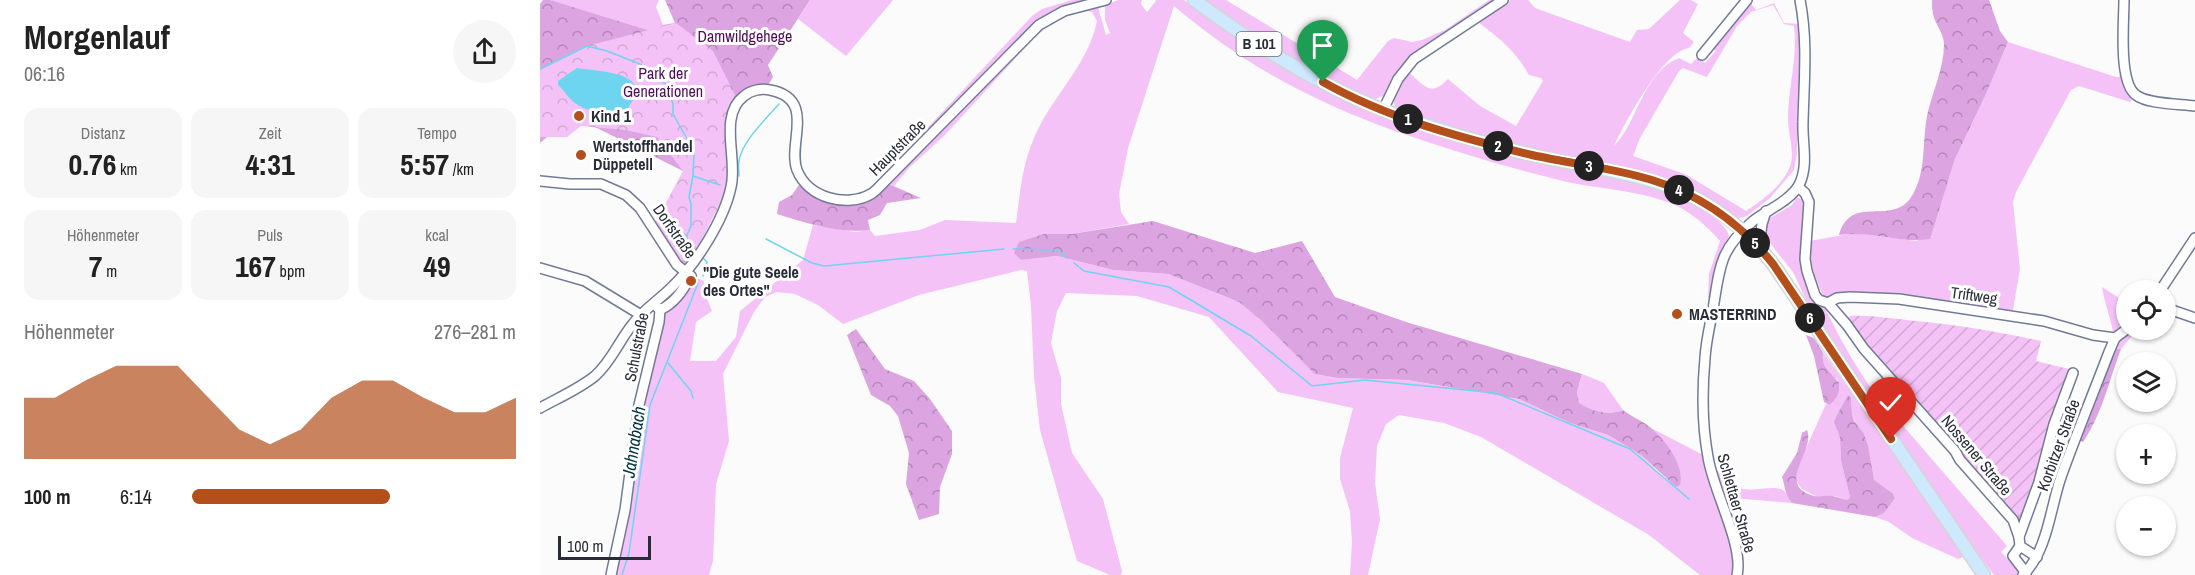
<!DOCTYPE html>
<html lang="de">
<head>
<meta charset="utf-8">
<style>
	:root { --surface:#fff; --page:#f6f6f6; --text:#222; --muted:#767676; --accent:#b34f1b }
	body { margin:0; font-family:"Archivo Narrow",sans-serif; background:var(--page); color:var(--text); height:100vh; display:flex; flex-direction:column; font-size:22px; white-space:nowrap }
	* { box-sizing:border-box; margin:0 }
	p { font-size:20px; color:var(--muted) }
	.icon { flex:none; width:33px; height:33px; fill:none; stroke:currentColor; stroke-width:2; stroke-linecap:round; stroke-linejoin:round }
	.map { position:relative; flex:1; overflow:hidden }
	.side { display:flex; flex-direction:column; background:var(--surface); width:540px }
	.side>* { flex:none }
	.controls { position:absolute; left:1576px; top:280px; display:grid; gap:12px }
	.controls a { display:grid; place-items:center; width:60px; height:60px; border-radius:50%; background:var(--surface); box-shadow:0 2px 4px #0004; font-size:30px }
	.scale { position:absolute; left:18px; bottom:15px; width:93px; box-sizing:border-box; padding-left:6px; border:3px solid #292d39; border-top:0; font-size:16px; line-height:21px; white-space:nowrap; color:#292d39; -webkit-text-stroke:4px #fff; paint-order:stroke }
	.pin { position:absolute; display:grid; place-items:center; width:51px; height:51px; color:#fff; margin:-62px -26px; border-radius:50% 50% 50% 0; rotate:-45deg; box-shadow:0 0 6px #0007 }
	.pin .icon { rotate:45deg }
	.km { position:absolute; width:30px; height:30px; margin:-15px; border-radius:50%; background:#222; color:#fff; font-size:16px; line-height:30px; text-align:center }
	.round { display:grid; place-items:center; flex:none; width:63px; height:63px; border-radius:32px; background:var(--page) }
	.summary { display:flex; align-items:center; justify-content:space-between; height:102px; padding:0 24px }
	h1 { font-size:33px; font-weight:800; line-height:45px }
	.stats { display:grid; grid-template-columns:repeat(3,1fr); gap:9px; height:102px; padding:6px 24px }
	.stats div { display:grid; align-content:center; border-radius:15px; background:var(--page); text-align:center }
	.stats b { font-size:30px; font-weight:800 }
	.stats small { font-size:16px; font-weight:400 }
	.stats p { font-size:16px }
	.chart { height:168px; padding:12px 24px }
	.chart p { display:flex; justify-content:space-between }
	.chart svg { width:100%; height:108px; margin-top:6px; fill:var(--accent); opacity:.7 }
	ul { padding:0 24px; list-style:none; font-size:20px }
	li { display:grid; grid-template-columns:96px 72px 1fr; align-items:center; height:45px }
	li i { height:15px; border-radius:8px; background:var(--accent) }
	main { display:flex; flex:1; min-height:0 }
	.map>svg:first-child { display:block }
	.grass { fill:#f4c2f7; fill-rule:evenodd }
	.forest { fill:url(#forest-crowns) }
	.park { fill:url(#park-crowns) }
	.garden { fill:url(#garden-furrows) }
	.water { fill:#6ed5f0 }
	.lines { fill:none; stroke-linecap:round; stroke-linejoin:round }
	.stream { stroke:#6ed5f0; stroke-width:1.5 }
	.minor-casing { stroke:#727b96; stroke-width:12 }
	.major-casing { stroke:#d4d5d7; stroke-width:15 }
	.minor { stroke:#fff; stroke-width:9 }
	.major { stroke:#cee8fd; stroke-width:12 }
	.route-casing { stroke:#fff; stroke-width:12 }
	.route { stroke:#b34f1b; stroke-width:8 }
	.poi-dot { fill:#b34f1b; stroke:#fff; stroke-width:2 }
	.labels { text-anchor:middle; stroke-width:6; stroke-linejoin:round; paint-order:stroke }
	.shield { fill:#fff; stroke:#696c74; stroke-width:1.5 }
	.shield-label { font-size:15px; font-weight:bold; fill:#292d39 }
	.park-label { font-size:16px; fill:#510e58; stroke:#fff }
	.poi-label { font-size:16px; font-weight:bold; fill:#292d39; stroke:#fff; text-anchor:start }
	.street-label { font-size:16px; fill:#292d39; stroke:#fff }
	.water-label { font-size:18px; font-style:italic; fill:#00343f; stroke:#fff }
</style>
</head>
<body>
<main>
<section class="side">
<div class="summary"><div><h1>Morgenlauf</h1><p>06:16</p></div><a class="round"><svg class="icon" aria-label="share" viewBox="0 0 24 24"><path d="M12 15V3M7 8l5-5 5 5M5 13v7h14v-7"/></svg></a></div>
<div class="stats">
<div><p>Distanz</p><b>0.76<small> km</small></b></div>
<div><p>Zeit</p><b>4:31</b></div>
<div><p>Tempo</p><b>5:57<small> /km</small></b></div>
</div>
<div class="stats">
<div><p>Höhenmeter</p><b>7<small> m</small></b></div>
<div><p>Puls</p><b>167<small> bpm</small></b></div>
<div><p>kcal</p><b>49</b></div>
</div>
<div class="chart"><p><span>Höhenmeter</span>276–281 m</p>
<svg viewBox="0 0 160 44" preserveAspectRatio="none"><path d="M0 44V19L10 19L20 12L30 6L40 6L50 6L60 19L70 32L80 38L90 32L100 19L110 12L120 12L130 19L140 25L150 25L160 19V44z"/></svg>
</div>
<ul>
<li><b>100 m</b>6:14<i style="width:61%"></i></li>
</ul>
</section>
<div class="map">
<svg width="1655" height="575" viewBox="0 0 1655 575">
	<defs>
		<pattern id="forest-crowns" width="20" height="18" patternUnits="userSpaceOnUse" patternTransform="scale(1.5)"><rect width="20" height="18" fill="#dca5e1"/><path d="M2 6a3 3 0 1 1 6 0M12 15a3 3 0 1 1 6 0" fill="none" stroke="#b287b7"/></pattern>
		<pattern id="park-crowns" width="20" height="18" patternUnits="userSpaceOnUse" patternTransform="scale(1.5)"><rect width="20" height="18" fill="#f4c2f7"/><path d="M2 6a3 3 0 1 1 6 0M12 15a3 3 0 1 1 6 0" fill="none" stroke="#d1a7d4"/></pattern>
		<pattern id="garden-furrows" width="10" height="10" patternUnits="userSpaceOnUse" patternTransform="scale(1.5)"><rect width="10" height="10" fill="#f4c2f7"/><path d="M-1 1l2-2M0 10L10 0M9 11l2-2" fill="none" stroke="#d1a7d4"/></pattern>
	</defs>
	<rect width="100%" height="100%" fill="#fbfbfb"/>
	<g class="grass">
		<polygon points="9,0 119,0 116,7 123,25 111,31"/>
		<polygon points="270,0 353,0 306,56 258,19"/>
		<path d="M532 0H556L566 35 570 33 565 20V5L578 0H602L601 4 607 12 616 1 615 0H644L669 17 801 97 1124 190C1139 197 1188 219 1189 237 1177 259 1172 272 1171 297L1168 298 1169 274 1180 241C1167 226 1149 210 1130 203 1097 190 1058 189 1023 181 965 167 906 149 849 129 764 97 703 64 634 6L588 148 579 194 581 212 589 224 531 234H504L480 260 517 256 573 270 628 274 699 302 799 378 867 380 979 399 1030 423 1068 435 1101 455 1129 483 1130 450 1111 428 1167 457 1171 471C1186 469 1187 480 1198 487 1211 494 1235 483 1244 491 1247 493 1249 499 1252 503L1193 498 1180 500 1197 550V575H1160L1109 535 941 437 904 423 859 415 846 424 837 446 835 483 840 519 828 575H810L812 542 810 511 800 479V458L813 408 738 392 669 317 597 296 526 293 517 311 511 343 521 378V404L532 453 563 499 582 571 581 575H570L537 561 500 430 494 377 491 306 487 271 481 270 379 295 303 324 278 305 255 294 237 292 225 297 214 312 183 374 189 441 176 484 173 561 169 575H71L120 310 151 276 164 281V291L172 311 156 322 150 361H176L196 337 200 311 263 260 273 225 315 232 330 230 335 236 380 230 405 220 476 223C480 194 482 165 494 138 511 97 548 66 557 21L552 12 547 11 529 15 509 25 496 36 405 135 370 167 354 186 344 182 320 195 336 183 492 16 502 9Z"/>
		<path d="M662 0H686L817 80 848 41 854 38 872 42 882 40 905 30 949 0H957L871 56 862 66 846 95 835 99C772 76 716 38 662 0Z"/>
		<path d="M970 0H988L995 8 1090 42 1097 30 1109 29 1140 0H1151L1158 4 1143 33 1154 42 1149 48C1122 52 1085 123 1074 146 1098 122 1103 72 1139 58L1151 64 1158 57 1165 63 1175 52 1173 44 1209 1 1216 10 1234 3 1244 23 1261 24 1262 81 1257 113V154L1254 170 1230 198 1207 216 1199 218 1165 196 1118 176 1007 153 934 136 857 109C847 97 860 82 867 71 884 85 890 98 908 79L940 106 976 126 1003 81 1001 78 989 75C975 50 960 39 938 22ZM1233 5 1244 24 1254 26C1258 57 1248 88 1248 119 1248 135 1256 154 1249 169 1241 187 1221 201 1206 211L1147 175 1093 156 1100 138 1139 71 1143 68 1167 77 1197 26 1211 12Z"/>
		<path d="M1468 42 1576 77H1579L1582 70 1595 95 1590 102 1539 86 1531 90 1476 192 1473 202 1480 269 1472 316 1359 299 1284 298C1276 279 1268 262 1270 241L1314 233 1377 241 1399 209 1415 159 1447 92Z"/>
		<path d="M1257 197 1264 201 1262 227 1273 299 1277 304 1285 308C1299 337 1314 364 1333 391L1467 546 1461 552 1476 567 1478 575H1454L1401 504 1271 310 1253 272 1226 238 1225 224 1228 219 1252 205Z"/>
		<path d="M1562 287 1587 303V330H1597L1581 349H1574C1576 329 1565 308 1562 287Z"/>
		<path d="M1283 352 1394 511 1423 557 1418 559 1372 538 1349 522 1335 517 1338 515 1334 481 1312 413 1311 398 1301 409 1297 431 1300 437 1301 461 1310 497 1307 500 1295 496H1275L1261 488 1256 480 1258 466 1286 404 1289 405 1298 380C1287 373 1281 365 1283 352Z"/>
		<path d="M1042 374 1064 383 1083 410C1068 416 1052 411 1039 403L1037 392Z"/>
	</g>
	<g class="forest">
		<polygon points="3,0 10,0 111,31 123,25 135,23 125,0 270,0 228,65 233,77 227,87 212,88 143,171 49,124 13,132 0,143 0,4"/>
		<path d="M1392 0H1449L1460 31 1468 42 1447 92 1415 159 1390 239C1361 244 1331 230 1299 235 1310 197 1343 221 1365 204 1372 199 1376 188 1379 180 1385 160 1383 137 1387 116 1392 92 1404 69 1404 44 1404 34 1395 24 1393 14 1392 9 1392 4 1392 0Z"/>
		<path d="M263 179 274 191 318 199 344 182 381 198 347 203 340 215 328 220 330 230C298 234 267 223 237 214L239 202 252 195Z"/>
		<path d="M613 221 715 253 762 241 795 297 866 322 1042 374 1037 392 1039 403C1052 411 1068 416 1083 410 1092 417 1103 421 1111 428 1125 440 1145 465 1140 485L1136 487 1101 455 1068 435 1030 423 979 399 867 380 799 378 775 374 721 320 699 302 628 274 573 270 517 256 481 260 474 253 479 242 504 234H531Z"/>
		<polygon points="316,329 345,369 374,381 390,399 412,431 412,454 400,487 399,514 379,520 366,484 369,453 358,416 350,406 331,395 307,335"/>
		<path d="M1266 335 1274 338 1283 352C1281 369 1291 372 1299 383 1300 393 1297 399 1289 405L1284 402 1274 356Z"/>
		<path d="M1574 349H1581C1569 381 1562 414 1543 442L1537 439Z"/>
		<path d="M1308 395 1311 398 1312 413 1314 421 1324 434 1328 446 1334 480 1352 493 1355 498 1344 513 1335 517 1252 503C1245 495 1245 486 1242 477L1257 453 1262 433 1267 430C1276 451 1234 485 1274 496 1280 497 1287 495 1293 496 1298 497 1302 499 1307 500L1310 497 1301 461 1300 438 1294 422 1297 415Z"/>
	</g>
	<polygon class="park" points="136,23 173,51 195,95 193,101 188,132 189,186 162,239 144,265 115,223 143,171 117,137 85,130 41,126 27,137 0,137 0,70 47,46"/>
	<path class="garden" d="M1310 316C1332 315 1353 319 1376 321 1418 325 1460 332 1501 341L1496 361 1533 370 1489 512 1475 529 1303 320Z"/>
	<path class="water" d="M37 68C52 71 102 71 95 94 94 100 89 106 86 111 69 114 50 114 35 103 28 98 24 90 18 85V81Z"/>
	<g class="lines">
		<g class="stream">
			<polyline points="0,69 47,46 67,51 100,64 127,85 133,104 133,114 154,151 153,176 149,197 151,204 151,226 147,235 147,244 157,253"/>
			<polyline points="153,176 180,185"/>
			<path d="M199 176C199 171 198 165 199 161 202 141 226 119 239 104"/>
			<polyline points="226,239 272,263 284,266 464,249"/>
			<polyline points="473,249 518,250 527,258"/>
			<polyline points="534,263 544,271 629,287 711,336 772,386 825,380 956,393 1090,449 1149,499"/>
			<polyline points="163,276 167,262 163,258"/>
			<polyline points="128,363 151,391 153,398"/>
			<polyline points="82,575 89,553 110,405 158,283"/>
		</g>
		<defs>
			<g id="minor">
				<path d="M1584 0C1584 21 1578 82 1596 95 1607 104 1640 104 1655 106"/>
				<polyline points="1162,55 1207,0"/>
				<polyline points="843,110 858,79 874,59 963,0"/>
				<path d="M0 181 30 184H61L86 195 100 208 137 265 151 276C143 290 135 303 120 310"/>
				<polyline points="1258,187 1265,193 1269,202 1265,259 1267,271 1275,295 1279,300 1288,303 1307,325 1324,349 1415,451 1420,460 1473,520 1479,537"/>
				<polyline points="1219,247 1222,224 1226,211"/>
				<polyline points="0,268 45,281 101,315"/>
				<polyline points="1620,291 1655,238"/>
				<polyline points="1288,303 1297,298 1310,297 1359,299 1504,321 1553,335 1575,338"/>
				<polyline points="1626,308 1655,318"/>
				<path d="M0 408C18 398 39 389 55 376 71 362 79 341 92 325 103 310 119 300 132 287 156 264 184 220 191 187 198 158 178 116 204 96 211 90 222 88 230 90 277 99 247 143 257 170 268 198 307 208 331 194 336 191 340 186 344 182L499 25 524 11 566 0"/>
				<polyline points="1480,546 1473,556 1486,573"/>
				<polyline points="1497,557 1480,546 1479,537 1499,482 1514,424 1533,373"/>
				<polyline points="71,575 85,510 99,405 119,322 120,310 114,304"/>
				<path d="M1197 575C1204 545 1173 491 1168 457 1162 425 1162 391 1165 358 1166 341 1170 325 1173 309 1180 267 1179 250 1213 221 1227 210 1250 201 1259 185 1269 165 1262 143 1263 122 1264 81 1268 41 1260 0"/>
				<path d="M1483 575C1508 550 1510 509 1521 477 1536 435 1553 394 1569 352L1575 338 1587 329"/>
			</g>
			<path id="major" d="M654 0C715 45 782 88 854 114 903 132 955 147 1006 158 1102 178 1168 181 1233 264L1444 575"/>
		</defs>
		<use href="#minor" class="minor-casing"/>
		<use href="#major" class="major-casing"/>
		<use href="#minor" class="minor"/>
		<use href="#major" class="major"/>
	</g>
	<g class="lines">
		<defs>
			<path id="route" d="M783 82C847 118 921 138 992 155 1032 164 1074 168 1112 180 1161 195 1202 225 1233 264L1351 439"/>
		</defs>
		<use href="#route" class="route-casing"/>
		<use href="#route" class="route"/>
	</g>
	<g class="poi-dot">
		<circle cx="39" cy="116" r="6"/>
		<circle cx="41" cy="155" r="6"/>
		<circle cx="151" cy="281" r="6"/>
		<circle cx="1137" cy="314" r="6"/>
	</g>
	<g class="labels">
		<rect class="shield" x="696.5" y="32" width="45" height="24" rx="4.5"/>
		<g class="shield-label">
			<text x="719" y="49">B 101</text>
		</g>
		<g class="park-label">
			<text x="205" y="42">Damwildgehege</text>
			<text x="123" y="79">Park der<tspan x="123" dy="18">Generationen</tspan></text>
		</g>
		<g class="poi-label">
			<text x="51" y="122">Kind 1</text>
			<text x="53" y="152">Wertstoffhandel<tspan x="53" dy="18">Düppetell</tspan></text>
			<text x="163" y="278">"Die gute Seele<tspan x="163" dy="18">des Ortes"</tspan></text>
			<text x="1149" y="320">MASTERRIND</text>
		</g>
		<g class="street-label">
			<text transform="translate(357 147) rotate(-45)" y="6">Hauptstraße</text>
			<text transform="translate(135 231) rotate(55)" y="6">Dorfstraße</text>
			<text transform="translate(1434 295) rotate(8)" y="6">Triftweg</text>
			<text transform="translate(96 347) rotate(-79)" y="6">Schulstraße</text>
			<text transform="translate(1518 445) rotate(-70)" y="6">Korbitzer Straße</text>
			<text transform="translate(1437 455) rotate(50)" y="6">Nossener Straße</text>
			<text transform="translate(1197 503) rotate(74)" y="6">Schlettaer Straße</text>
		</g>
		<g class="water-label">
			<text transform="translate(94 442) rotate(-81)" y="6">Jahnabach</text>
		</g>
	</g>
</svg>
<div class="controls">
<a><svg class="icon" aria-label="locate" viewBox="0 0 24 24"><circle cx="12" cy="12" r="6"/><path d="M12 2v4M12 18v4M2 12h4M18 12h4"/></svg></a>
<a><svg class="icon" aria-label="layers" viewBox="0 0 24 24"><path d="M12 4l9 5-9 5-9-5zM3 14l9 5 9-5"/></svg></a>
<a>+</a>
<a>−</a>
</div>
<div class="scale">100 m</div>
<div class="pin" style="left:783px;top:82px;background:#1e9e55"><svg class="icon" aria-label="arrive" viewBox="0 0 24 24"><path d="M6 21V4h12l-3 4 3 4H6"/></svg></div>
<div class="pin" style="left:1351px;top:439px;background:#d93025"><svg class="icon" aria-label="check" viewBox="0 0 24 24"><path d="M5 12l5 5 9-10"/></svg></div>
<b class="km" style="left:868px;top:119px">1</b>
<b class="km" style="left:958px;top:146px">2</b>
<b class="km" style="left:1049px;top:166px">3</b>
<b class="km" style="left:1139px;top:190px">4</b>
<b class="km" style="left:1215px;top:243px">5</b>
<b class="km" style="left:1270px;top:318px">6</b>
</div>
</main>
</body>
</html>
